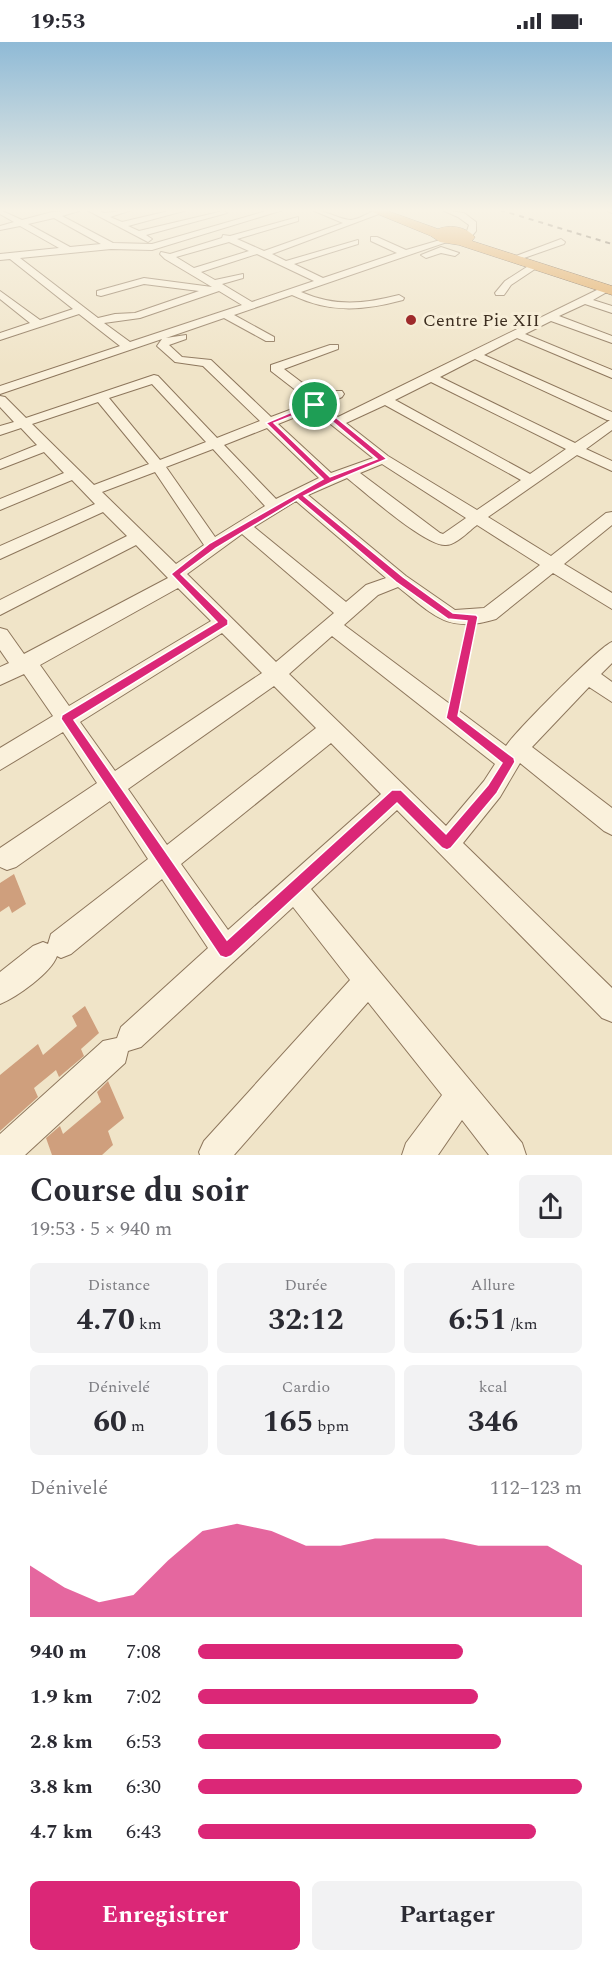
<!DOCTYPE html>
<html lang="fr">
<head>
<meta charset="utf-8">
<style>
	:root { --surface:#fff; --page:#f2f2f3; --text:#2b2b33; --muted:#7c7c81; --accent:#db2777 }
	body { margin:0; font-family:Spectral,serif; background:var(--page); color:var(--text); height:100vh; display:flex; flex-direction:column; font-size:22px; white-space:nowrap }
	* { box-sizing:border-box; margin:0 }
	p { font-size:20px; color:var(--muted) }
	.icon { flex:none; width:33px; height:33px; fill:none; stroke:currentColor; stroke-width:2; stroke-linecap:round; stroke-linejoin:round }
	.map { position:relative; height:1113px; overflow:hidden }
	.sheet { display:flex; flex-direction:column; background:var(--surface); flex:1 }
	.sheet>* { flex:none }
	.pin { position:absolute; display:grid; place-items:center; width:51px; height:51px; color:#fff; margin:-26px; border:3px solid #fff; border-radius:50%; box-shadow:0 2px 6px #0007 }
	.round { display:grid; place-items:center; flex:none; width:63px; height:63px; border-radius:9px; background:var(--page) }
	.headline { display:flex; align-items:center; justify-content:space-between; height:102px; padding:0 30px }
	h1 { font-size:33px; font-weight:700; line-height:45px }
	.metrics { display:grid; grid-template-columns:repeat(3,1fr); gap:9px; height:102px; padding:6px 30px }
	.metrics div { display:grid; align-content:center; border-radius:9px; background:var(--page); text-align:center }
	.metrics b { font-size:30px; font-weight:700 }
	.metrics small { font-size:16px; font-weight:400 }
	.metrics p { font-size:16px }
	.chart { height:168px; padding:12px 30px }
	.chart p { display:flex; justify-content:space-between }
	.chart svg { width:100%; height:108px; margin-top:6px; fill:var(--accent); opacity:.7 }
	.button { display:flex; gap:12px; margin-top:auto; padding:12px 30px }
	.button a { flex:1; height:69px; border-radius:9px; background:var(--accent); color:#fff; font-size:24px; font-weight:700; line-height:69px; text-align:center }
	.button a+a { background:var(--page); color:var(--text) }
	ul { padding:0 30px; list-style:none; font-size:20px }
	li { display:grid; grid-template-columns:96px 72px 1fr; align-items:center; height:45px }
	li i { height:15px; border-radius:8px; background:var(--accent) }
	.status { display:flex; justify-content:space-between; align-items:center; height:42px; padding:0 30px; background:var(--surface); direction:ltr }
	.status svg { height:16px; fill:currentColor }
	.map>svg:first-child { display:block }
	.building { fill:#cf9f7d }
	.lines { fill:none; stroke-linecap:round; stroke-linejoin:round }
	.minor-casing { stroke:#8d765c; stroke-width:2 }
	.highway-casing { stroke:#5b4430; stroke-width:1 }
	.path-far1 { stroke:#8d765c; stroke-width:2; stroke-dasharray:4.5 3; stroke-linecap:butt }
	.path { stroke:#8d765c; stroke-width:3; stroke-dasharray:6 4; stroke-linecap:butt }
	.minor { fill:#faf1dc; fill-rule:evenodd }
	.highway { fill:#e0a458; fill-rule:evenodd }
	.rail { stroke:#3d2e20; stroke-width:2; stroke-dasharray:5 5; stroke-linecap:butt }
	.route { fill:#db2777; stroke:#fff; stroke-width:1.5; fill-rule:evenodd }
	.poi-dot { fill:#9e2a2b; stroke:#f7eed8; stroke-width:2 }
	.labels { text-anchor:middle; stroke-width:6; stroke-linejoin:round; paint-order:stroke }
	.far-poi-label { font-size:18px; fill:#3d2e20; stroke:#f7eed8; text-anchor:start }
</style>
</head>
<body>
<div class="status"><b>19:53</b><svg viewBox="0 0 49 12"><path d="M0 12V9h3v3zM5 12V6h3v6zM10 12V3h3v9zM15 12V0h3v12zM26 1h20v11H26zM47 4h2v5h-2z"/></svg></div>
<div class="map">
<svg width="612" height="1113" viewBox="0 0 612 1113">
	<rect width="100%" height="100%" fill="#f0e4c8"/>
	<g class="building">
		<polygon points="14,832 26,862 12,871 9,864 0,870 0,841"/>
		<polygon points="85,964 99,991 81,1007 84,1014 59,1035 56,1028 34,1046 38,1055 0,1089 0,1033 38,1002 43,1013 77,984 72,974"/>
		<polygon points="108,1039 124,1076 108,1089 113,1103 102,1113 52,1113 46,1096 60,1084 63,1092 101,1060 97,1050"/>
	</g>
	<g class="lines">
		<defs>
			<g id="minor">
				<path d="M0 168 22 178 52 170 82 168 62 174 113 201 152 202 270 168H283L152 208 111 207 20 216 98 276 115 272 135 271 199 249 144 242 101 254 97 253V249L144 236 212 245 165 217 160 212 161 210 170 212 222 196 223 193 230 194 298 175V179L237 197 264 209 343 181 312 168C326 168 340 178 351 178 363 177 373 165 384 170L272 212 286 219 358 198V202L294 222 323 236 397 211 371 199V195H377L406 208 447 196V200L301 250C335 265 364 262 399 253L404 256 403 258C362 269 330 271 292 253L234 273 274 295V299H266L224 276 166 296 186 293V297L169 303 182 315 211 318 271 375 311 360 271 329V323L330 303H338V307L284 327 321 355 334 349H342L344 352 342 355 324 364 338 375 603 245 612 247 593 258 612 264V271L585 262 559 274 612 294V301L551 279 525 292 612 328V336L517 296 484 313 612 370V388L586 407 612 419V429L577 413 488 475 551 514 606 471 612 470V483L564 522 612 551V567L553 531 496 577C447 592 434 573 398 545L378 553 344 583 506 704C515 690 600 604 612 600V621L601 632 612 640V660L589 645 532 705 612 766V793L604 789 520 721 500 755 463 801 612 946V980L602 976 397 768 311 847 522 1101 526 1113H489L462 1078 438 1113H402L406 1101 442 1053 368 960 234 1113H200L199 1110 204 1099 350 938 293 865 141 1005 128 1009 125 1021 25 1113H0V1092L103 999 117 996 121 985 208 906 162 837 71 912 61 916 57 914C51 931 17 955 0 962V930L33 904 43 900 48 902 51 892 148 817 110 759 16 825 7 828 0 825V806L97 741 63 690 0 728V706L53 674 24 632 0 643V625L9 621 0 608V586L7 588 24 612 168 536 136 503 0 573V558L127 494 103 470 0 517V504L95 462 72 438 0 468V457L64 431 44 410 0 427V418L37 403 21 386 0 393V384L14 380 0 365V354L5 355 26 376 154 333 158 334 217 396 260 379 203 324 175 320 157 304 162 297 0 352V344L120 304 79 272 0 298V291L30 281 0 257V249L40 278 73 267 10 217 0 218V212L59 206 20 184 0 188V184L14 180 0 172ZM54 176 101 202 70 205 28 182ZM229 200 249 209 194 226 176 215ZM257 212 314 239 252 260 222 242 243 236V232L215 238 201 230ZM219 249 242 263 130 300 104 281 140 276ZM475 317 607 378H610L575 401 440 335ZM431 340 566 407 530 432 395 358ZM152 342 206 400 160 418 109 356ZM98 360 149 422 94 443 32 382ZM385 363 521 438 477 468 388 414 346 381ZM313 368 373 416 331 431 278 382ZM267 386 319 436 276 457 224 403ZM213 407 265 464 215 495 166 425ZM382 422 466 476 443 492 440 491 360 431ZM155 430 204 503 176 522 102 450ZM347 436C365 450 426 505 446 503 456 503 469 489 477 483L540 523 484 566 455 568 406 534 308 453ZM296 459 386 536 366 543 346 560 254 485ZM242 492 334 571 276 620 187 532ZM178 546 211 579 69 664 40 623ZM222 591 262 631 115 729 80 680ZM332 594 495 722 484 739 446 784 289 632ZM274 644 316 686 167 803 128 747ZM331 701 381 752 228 888 181 822Z"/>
				<polygon points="87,168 97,168 104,171 132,168 110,175 122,180 173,168 187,168 128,184 139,189 223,169 227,171 146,193 152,197 148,200"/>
				<polygon points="442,168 464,171 476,180 476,189 471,195 465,195 469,183 458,175"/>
				<polygon points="606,168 612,168 612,171"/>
				<polygon points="561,197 565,200 564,202 524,216 516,214"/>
				<polygon points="441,205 459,211 455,214 441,211 426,216 421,213"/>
				<polygon points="533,221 541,223 511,243 504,253 496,253 495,251 505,239"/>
			</g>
			<path id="highway" d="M368 168H385L438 187C451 182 466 185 475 195L472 199 612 244V253L459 203 440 200 431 194Z"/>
		</defs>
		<use href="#minor" class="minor-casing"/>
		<use href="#highway" class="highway-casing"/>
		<polyline class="path-far1" points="458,643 470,590"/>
		<polyline class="path" points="455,658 459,642"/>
		<use href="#minor" class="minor"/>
		<use href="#highway" class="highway"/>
		<polyline class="rail" points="500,168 612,202"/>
	</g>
	<linearGradient id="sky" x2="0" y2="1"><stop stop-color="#8fbad6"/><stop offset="0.52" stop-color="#f8f3e6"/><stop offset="1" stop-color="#f8f3e6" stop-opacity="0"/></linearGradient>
	<rect width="612" height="324" fill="url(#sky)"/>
	<path class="route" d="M313 361H318L387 417 332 440 304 454 403 535 453 571 476 573 478 575 458 674 514 716 515 720 497 751 451 806 447 808 442 806 397 761 231 914 226 916 220 914 61 677 62 673 217 580 171 532 210 501 323 437 266 381ZM315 365 377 417 330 435 274 381ZM298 457 396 540 448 577 467 579 446 676 502 721 488 743 446 792 401 748H392L227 898 74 678 228 583V578L181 532 216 506Z"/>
	<circle class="poi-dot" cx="411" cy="278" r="6"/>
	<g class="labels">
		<g class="far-poi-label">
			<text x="423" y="284">Centre Pie XII</text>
		</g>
	</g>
</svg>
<div class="pin" style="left:315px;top:363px;background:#1e9e55"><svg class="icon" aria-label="arrive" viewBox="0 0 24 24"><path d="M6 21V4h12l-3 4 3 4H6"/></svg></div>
</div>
<section class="sheet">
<div class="headline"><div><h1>Course du soir</h1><p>19:53 · 5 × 940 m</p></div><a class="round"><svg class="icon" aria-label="share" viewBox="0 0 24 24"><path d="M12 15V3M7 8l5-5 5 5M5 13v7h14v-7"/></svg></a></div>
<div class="metrics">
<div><p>Distance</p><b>4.70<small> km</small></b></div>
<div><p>Durée</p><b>32:12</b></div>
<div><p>Allure</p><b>6:51<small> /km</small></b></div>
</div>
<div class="metrics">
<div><p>Dénivelé</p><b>60<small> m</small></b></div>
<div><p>Cardio</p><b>165<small> bpm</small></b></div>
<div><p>kcal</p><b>346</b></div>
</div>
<div class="chart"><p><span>Dénivelé</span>112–123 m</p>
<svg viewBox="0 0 160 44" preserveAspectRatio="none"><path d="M0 44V23L10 32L20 38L30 35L40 21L50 9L60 6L70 9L80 15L90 15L100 12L110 12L120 12L130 15L140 15L150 15L160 23V44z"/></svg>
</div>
<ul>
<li><b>940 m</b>7:08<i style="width:69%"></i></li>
<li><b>1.9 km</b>7:02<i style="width:73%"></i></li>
<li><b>2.8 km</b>6:53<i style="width:79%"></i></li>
<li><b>3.8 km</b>6:30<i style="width:100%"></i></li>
<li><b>4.7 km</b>6:43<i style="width:88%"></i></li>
</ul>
<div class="button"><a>Enregistrer</a><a>Partager</a></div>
</section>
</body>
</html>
